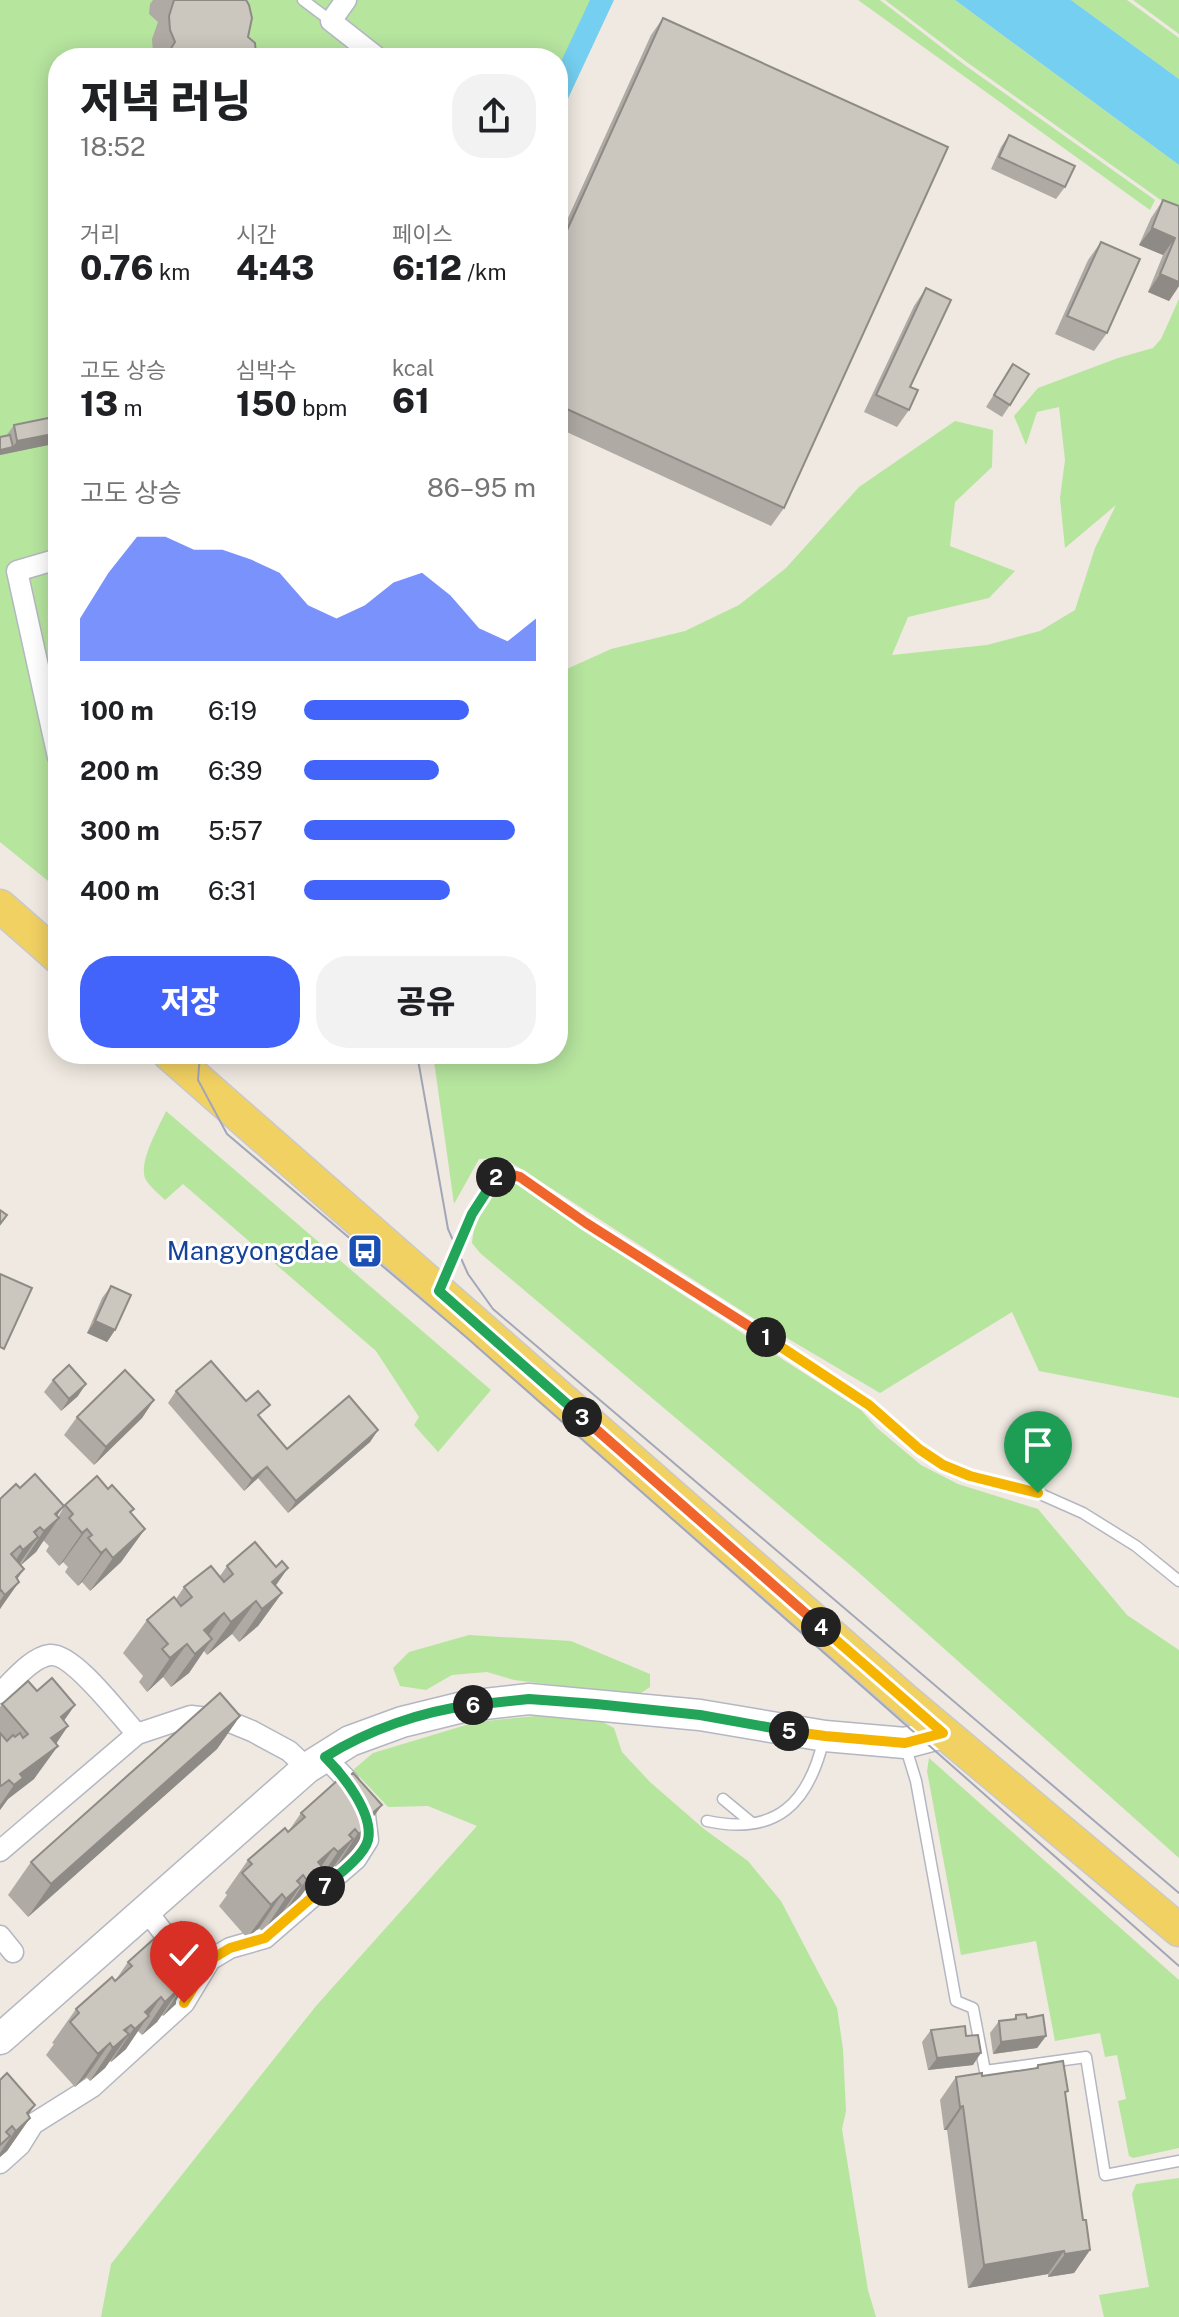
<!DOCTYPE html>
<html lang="ko">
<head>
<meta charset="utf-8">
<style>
	:root { --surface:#fff; --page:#f2f2f2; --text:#202124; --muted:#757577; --accent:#4264fb }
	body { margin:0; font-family:"Public Sans","Noto Sans KR",sans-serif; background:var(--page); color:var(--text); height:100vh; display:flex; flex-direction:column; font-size:30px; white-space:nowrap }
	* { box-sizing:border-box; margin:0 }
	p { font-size:26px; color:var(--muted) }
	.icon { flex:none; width:44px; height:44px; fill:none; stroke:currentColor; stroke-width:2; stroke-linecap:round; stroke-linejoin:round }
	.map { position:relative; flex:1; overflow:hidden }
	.drawer { position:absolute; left:48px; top:48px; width:520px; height:1016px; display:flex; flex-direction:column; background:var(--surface); border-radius:32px; box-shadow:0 4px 20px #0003 }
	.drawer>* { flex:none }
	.pin { position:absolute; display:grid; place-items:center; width:68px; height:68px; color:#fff; margin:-82px -34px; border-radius:50% 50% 50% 0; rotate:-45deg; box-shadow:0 0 8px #0007 }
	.pin .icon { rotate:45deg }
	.km { position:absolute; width:40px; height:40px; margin:-20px; border-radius:50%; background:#222; color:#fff; font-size:22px; line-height:40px; text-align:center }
	.round { display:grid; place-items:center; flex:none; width:84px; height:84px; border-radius:32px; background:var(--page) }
	.head { display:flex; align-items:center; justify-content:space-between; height:136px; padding:0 32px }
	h1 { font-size:44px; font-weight:800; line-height:60px }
	.figures { display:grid; grid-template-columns:repeat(3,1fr); gap:12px; height:136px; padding:8px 32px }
	.figures div { display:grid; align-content:center }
	.figures b { font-size:34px; font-weight:800 }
	.figures small { font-size:22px; font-weight:400 }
	.figures p { font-size:22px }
	.chart { height:224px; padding:16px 32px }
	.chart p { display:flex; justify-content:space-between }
	.chart svg { width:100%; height:144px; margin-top:8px; fill:var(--accent); opacity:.7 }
	.action { display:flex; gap:16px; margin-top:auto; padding:16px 32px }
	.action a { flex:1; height:92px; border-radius:32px; background:var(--accent); color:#fff; font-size:32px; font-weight:800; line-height:92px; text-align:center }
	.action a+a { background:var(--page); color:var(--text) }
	ul { padding:0 32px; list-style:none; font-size:26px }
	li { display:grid; grid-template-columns:128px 96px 1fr; align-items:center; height:60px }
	li i { height:20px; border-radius:10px; background:var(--accent) }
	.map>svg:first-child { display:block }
	.green { fill:#b6e59e }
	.water { fill:#75cff0 }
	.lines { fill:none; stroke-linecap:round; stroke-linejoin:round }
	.lane-casing { stroke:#b4b7c1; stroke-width:13 }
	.street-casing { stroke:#b4b7c1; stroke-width:23 }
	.secondary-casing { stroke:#b4b7c1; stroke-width:33 }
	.primary-casing { stroke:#c9c9c9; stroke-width:35 }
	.lane { stroke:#fff; stroke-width:10 }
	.street { stroke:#fff; stroke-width:20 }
	.secondary { stroke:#fff; stroke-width:30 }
	.primary { stroke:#f2d163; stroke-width:32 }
	.tram { stroke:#a3a6b8; stroke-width:2 }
	.wall { fill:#afaba4 }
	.shaded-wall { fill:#8e8b86 }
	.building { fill:#cbc7bf; stroke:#8e8b86; stroke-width:2 }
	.split-1-casing { stroke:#fff; stroke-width:16 }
	.split-2-casing { stroke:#fff; stroke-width:16 }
	.split-3-casing { stroke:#fff; stroke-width:16 }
	.split-4-casing { stroke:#fff; stroke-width:16 }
	.split-5-casing { stroke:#fff; stroke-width:16 }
	.split-6-casing { stroke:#fff; stroke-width:16 }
	.split-7-casing { stroke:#fff; stroke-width:16 }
	.split-8-casing { stroke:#fff; stroke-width:16 }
	.split-1 { stroke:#f5b400; stroke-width:10 }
	.split-2 { stroke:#f0652b; stroke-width:10 }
	.split-3 { stroke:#22a559; stroke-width:10 }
	.split-4 { stroke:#f0652b; stroke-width:10 }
	.split-5 { stroke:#f5b400; stroke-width:10 }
	.split-6 { stroke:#22a559; stroke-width:10 }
	.split-7 { stroke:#22a559; stroke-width:10 }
	.split-8 { stroke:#f5b400; stroke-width:10 }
	.labels { text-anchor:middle; stroke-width:6; stroke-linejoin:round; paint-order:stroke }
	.transit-label { font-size:26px; fill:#164399; stroke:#fff; text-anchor:end }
</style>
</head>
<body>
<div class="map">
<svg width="1179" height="2317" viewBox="0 0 1179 2317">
	<rect width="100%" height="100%" fill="#efe9e1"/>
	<g class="green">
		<polygon points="0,0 594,0 558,79 558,58 58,58 58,889 0,842"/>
		<polygon points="858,0 880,0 966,66 1155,200 1150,210"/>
		<polygon points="885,0 955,0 1179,165 1179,213 968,63"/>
		<polygon points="1071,0 1127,0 1179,38 1179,79"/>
		<polygon points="1133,0 1179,0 1179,34"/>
		<polygon points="1179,299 1179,1398 1039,1371 1012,1312 880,1393 753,1318 504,1158 479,1159 454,1204 433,1054 558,1054 558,673 611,649 685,631 739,605 786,568 859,487 955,421 993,430 992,467 955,502 950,546 1015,571 989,598 908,617 892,655 987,645 1040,631 1075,610 1095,548 1116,505 1065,548 1060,498 1065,460 1059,407 1037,412 1026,445 1014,416 1038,388 1118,358 1153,348 1161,339"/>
		<path d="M166 1111 491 1390 438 1452 414 1425 419 1417 376 1351 183 1184 165 1200C159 1194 150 1187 146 1180 137 1164 159 1127 166 1111Z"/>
		<path d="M509 1177 520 1182 595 1238 861 1410 877 1428 921 1465 958 1484 1038 1509 1127 1615 1179 1650V1858L857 1571 480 1253 472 1243C475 1219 485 1186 509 1177Z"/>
		<polygon points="469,1635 571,1641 650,1674 650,1687 638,1695 610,1692 514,1680 487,1672 452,1675 426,1690 400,1686 393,1668 409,1652"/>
		<polygon points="535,1716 599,1720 614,1728 622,1752 650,1782 704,1829 748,1861 781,1901 837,2008 843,2049 846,2111 842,2129 868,2290 876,2317 101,2317 111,2264 316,2006 477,1826 428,1806 388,1807 353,1770 373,1753 476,1722"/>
		<polygon points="929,1758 1179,1980 1179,2148 1133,2158 1129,2156 1118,2101 1126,2099 1117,2055 1105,2057 1100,2033 1055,2041 1036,1941 961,1955 927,1771"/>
		<polygon points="1179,2178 1179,2317 1104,2317 1099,2295 1149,2287 1132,2194 1136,2184"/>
	</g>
	<g class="water">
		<polygon points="590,0 614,0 558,120 558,68"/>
		<polygon points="955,0 1071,0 1179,79 1179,165"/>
	</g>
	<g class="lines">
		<defs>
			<g id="lane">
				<polyline points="303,0 331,21"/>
				<polyline points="441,1285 472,1214 493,1179 506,1173 520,1177 586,1223 869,1405 919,1449 943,1465 970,1476 1038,1493 1083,1513 1136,1546 1179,1581"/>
				<polyline points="905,1745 916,1781 956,2001 973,2008 985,2071 1086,2057 1105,2175 1179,2161"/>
				<polyline points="723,1799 752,1823"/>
				<path d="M707 1821C777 1836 809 1803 824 1738"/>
			</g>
			<g id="street">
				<polyline points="346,0 331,21 378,58"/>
				<polyline points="58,559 17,571 58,757"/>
				<path d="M0 1693C13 1681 32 1657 50 1655 73 1652 121 1717 137 1734"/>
				<polyline points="0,1851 137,1734 191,1716 225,1720 252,1731 289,1751 307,1768"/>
				<polyline points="146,1910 178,1952"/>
				<polyline points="0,1936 13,1952"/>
				<polyline points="0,2163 20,2145 33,2124 92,2087 184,2003 210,1960 230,1948 265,1938 356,1859 368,1840 365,1815 348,1781 325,1757"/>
			</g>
			<polyline id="secondary" points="0,2039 307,1768 350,1741 402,1722 467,1706 529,1699 700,1715 825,1736 905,1743 943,1733"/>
			<g id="primary">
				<polyline points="0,906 58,957"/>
				<polyline points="169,1054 904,1699 1179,1930"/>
			</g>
		</defs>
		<use href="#lane" class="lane-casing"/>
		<use href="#street" class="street-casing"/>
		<use href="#secondary" class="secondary-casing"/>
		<use href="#primary" class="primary-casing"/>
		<use href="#lane" class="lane"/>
		<use href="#street" class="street"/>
		<use href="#secondary" class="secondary"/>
		<use href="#primary" class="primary"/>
		<g class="tram">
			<polyline points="200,1054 198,1080 227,1134 466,1337 1179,1966"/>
			<polyline points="417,1054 448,1229 468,1274 493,1309 1179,1893"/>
		</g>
	</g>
	<g class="wall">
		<polygon points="153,0 246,0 248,37 252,58 155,58 153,53 152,39 158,22 149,14 150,4"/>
		<polygon points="663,18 784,508 771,526 558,428 558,240 651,35"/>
		<polygon points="58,127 58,167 54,159 52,146 55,132"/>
		<polygon points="1009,135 1065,187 1056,199 991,169 1001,147"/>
		<polygon points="1163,200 1179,206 1179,286 1169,301 1148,292 1163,255 1139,245 1151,218"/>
		<polygon points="1101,242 1107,333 1094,351 1055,334 1088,260"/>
		<polygon points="926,288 910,387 909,410 897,427 864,412 914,306"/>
		<polygon points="1013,364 1010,405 1002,417 986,407"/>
		<polygon points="58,416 58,443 0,455 6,436 14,425"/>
		<polygon points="111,1286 115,1330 107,1342 87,1333 102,1298"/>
		<polygon points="53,1380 78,1396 61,1411 44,1392"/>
		<polygon points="176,1391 260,1418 287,1449 378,1430 370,1442 288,1513 258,1478 244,1491 168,1403"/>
		<polygon points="154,1400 142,1418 94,1465 64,1435 77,1417"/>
		<polygon points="20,1488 58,1517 65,1505 108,1489 134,1509 131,1513 145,1529 121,1562 90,1591 82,1582 78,1586 65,1572 68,1567 63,1562 59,1566 46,1551 49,1546 43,1540 36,1552 21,1565 17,1579 0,1609 0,1499"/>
		<polygon points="227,1566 276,1586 282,1593 258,1626 239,1642 232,1634 207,1655 204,1651 189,1673 171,1687 163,1677 147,1692 139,1682 143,1676 123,1653 147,1620 176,1599 184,1587 220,1576"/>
		<polygon points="2,1704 64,1721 56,1744 34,1779 8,1799 0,1810 0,1707"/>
		<polygon points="240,1716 217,1749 28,1917 8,1895 31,1862"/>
		<polygon points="342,1783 382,1805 372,1819 374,1820 350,1854 336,1867 334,1866 330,1872 315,1886 311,1882 298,1900 284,1913 282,1912 278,1919 263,1932 259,1928 247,1938 219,1906 227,1895 225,1893 248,1860 288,1832 301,1813"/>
		<polygon points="169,1932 209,1954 199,1968 201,1970 177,2003 163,2016 162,2015 157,2022 142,2035 138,2031 126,2049 111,2062 110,2061 105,2068 90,2081 86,2077 75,2087 46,2055 54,2044 52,2043 76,2009 115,1981 128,1962"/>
		<polygon points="1016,2015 1027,2018 1046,2036 1037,2048 993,2054 990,2033 999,2021 1013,2020"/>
		<polygon points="931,2030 966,2036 973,2065 928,2070 922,2042"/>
		<polygon points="1038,2065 1065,2095 1083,2220 1090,2250 1074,2273 1048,2277 1048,2274 968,2288 947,2130 944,2130 940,2100 956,2077 982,2076 1035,2068"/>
		<polygon points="0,2080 35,2105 28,2115 30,2118 7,2151 0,2157"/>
	</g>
	<g class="shaded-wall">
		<polygon points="235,54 245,58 227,58"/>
		<polygon points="1152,228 1175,238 1163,255 1139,245"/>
		<polygon points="1160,274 1179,282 1179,286 1169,301 1148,292"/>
		<polygon points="58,433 58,443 0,455 0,450 13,447 17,441"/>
		<polygon points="95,1321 115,1330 107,1342 87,1333"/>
		<polygon points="86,1384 78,1396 61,1411 69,1399"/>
		<polygon points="154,1400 142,1418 94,1465 106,1447"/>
		<polygon points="378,1430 370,1442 288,1513 296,1501"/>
		<polygon points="267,1467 258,1478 244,1491 252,1479"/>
		<polygon points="64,1506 49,1527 59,1518 36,1552 21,1565 55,1514"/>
		<polygon points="40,1527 25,1549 38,1537 15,1570 0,1584 34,1532"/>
		<polygon points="87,1529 63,1562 59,1566 82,1533"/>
		<polygon points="145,1529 121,1562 90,1591 113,1558"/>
		<polygon points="106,1549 82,1582 78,1586 101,1553"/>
		<polygon points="288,1568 265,1601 272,1582"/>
		<polygon points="24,1569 9,1591 19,1582 0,1609 0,1601 16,1577"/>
		<polygon points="282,1593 258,1626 239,1642 262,1609"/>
		<polygon points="256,1601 232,1634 207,1655 231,1622"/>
		<polygon points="224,1613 200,1647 204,1630"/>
		<polygon points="212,1639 189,1673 171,1687 195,1654"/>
		<polygon points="187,1644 163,1677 147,1692 170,1658"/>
		<polygon points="75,1705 52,1738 68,1726 52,1750 58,1746 34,1779 8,1799 0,1810 0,1805 14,1785 13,1784 61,1717"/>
		<polygon points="240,1716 217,1749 28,1917 51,1884"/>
		<polygon points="382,1805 366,1827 374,1820 350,1854 336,1867 369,1816"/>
		<polygon points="355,1829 340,1851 353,1839 330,1872 315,1886 349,1835"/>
		<polygon points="334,1848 298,1900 284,1913 318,1862"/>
		<polygon points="303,1875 288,1897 301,1885 278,1919 263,1932 297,1881"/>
		<polygon points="282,1894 259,1928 247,1938 271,1905"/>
		<polygon points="209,1954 194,1975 201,1970 177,2003 163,2016 197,1965"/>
		<polygon points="182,1978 167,2000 180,1988 157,2022 142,2035 176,1984"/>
		<polygon points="161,1997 126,2049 111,2062 145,2012"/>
		<polygon points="131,2025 116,2045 129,2034 105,2068 90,2081 124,2030"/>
		<polygon points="1046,2036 1037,2048 993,2054 1001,2042"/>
		<polygon points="110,2043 86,2077 75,2087 98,2054"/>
		<polygon points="981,2053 973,2065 928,2070 937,2058"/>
		<polygon points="35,2105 20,2127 30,2118 7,2151 0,2157 0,2153 27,2113"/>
		<polygon points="963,2106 947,2130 944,2130 960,2107"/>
		<polygon points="1090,2250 1074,2273 1048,2277 1065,2254"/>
		<polygon points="1064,2251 1048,2274 968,2288 984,2265"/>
	</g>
	<g class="building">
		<polygon points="174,0 246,0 249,5 252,18 248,37 255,43 256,53 248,58 235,54 227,58 196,58 190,56 187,58 170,58 168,53 175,42 170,30 169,16"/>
		<polygon points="663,18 948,147 784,508 558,405 558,250"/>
		<polygon points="1009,135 1075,166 1065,187 999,157"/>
		<polygon points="1163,200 1179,206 1179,282 1160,274 1175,238 1152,228"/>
		<polygon points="1101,242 1140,259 1107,333 1067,316"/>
		<polygon points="926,288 951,300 910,387 918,390 909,410 876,395"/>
		<polygon points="1013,364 1029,374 1010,405 994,395"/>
		<polygon points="58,416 58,433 17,441 14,425"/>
		<polygon points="10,435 13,447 0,450 0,437"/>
		<polygon points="0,1210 7,1215 0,1224"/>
		<polygon points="0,1274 32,1288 4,1349 0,1347"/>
		<polygon points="111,1286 131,1295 115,1330 95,1321"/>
		<polygon points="211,1361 246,1401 258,1391 270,1405 258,1415 287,1449 349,1396 378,1430 296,1501 267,1467 252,1479 176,1391"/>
		<polygon points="69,1365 86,1384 69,1399 53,1380"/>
		<polygon points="125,1370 154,1400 106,1447 77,1417"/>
		<polygon points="35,1474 64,1506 55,1514 59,1518 44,1531 40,1527 34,1532 38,1537 23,1550 20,1546 11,1554 24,1569 16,1577 19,1582 5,1595 1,1590 0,1591 0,1499 16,1484 20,1488"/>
		<polygon points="97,1476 108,1489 112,1485 134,1509 130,1512 145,1529 113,1558 106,1549 101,1553 88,1538 92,1535 87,1529 82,1533 69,1518 73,1514 65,1505"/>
		<polygon points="255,1542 276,1567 282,1561 288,1568 272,1582 282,1593 262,1609 256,1601 231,1622 224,1613 204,1630 212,1639 195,1654 187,1644 170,1658 162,1649 168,1644 147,1620 174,1597 181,1606 192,1597 184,1587 211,1566 224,1582 233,1574 227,1566"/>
		<polygon points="52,1678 75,1705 61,1717 68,1726 51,1738 58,1746 20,1774 23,1778 14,1785 9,1780 1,1786 0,1785 0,1733 7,1741 13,1735 15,1737 20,1733 23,1738 28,1734 2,1704 28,1681 37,1691"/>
		<polygon points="220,1693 240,1716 51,1884 31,1862"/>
		<polygon points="353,1773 382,1805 369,1816 374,1820 359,1834 355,1829 349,1835 353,1839 338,1852 334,1848 318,1862 322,1867 307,1880 303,1875 297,1881 301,1885 286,1899 282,1894 271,1905 242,1873 252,1864 248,1860 285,1828 288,1832 305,1817 301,1813 339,1779 342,1783"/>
		<polygon points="181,1922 209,1954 197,1965 201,1970 186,1983 182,1978 176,1984 180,1988 165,2002 161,1997 145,2012 149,2016 135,2029 131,2025 124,2030 129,2034 113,2048 110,2043 98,2054 70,2022 79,2013 76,2009 112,1977 115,1981 132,1966 128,1962 166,1928 169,1932"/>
		<polygon points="1026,2014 1027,2018 1043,2015 1046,2036 1001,2042 999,2021 1016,2019 1016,2015"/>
		<polygon points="965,2026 966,2036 978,2035 981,2053 937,2058 931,2030"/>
		<polygon points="1063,2061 1068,2091 1065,2092 1083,2220 1086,2220 1090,2250 1065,2254 1064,2251 984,2265 963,2106 960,2107 956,2077 982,2073 982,2076 1038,2068 1038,2065"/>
		<polygon points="7,2073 35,2105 27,2113 30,2118 16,2131 12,2126 6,2132 10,2136 0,2145 0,2080"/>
	</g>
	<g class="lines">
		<defs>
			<polyline id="split-1" points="766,1337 869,1405 919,1449 943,1465 970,1476 1038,1493"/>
			<polyline id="split-2" points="496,1177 506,1173 520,1177 586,1223 766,1337"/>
			<polyline id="split-3" points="496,1177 472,1214 439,1291 582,1417"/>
			<polyline id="split-4" points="582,1417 821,1627"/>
			<polyline id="split-5" points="789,1731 825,1736 905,1743 943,1733 821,1627"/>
			<polyline id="split-6" points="473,1705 529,1699 596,1704 700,1715 789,1731"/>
			<path id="split-7" d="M325 1886C337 1876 364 1856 368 1840 374 1813 342 1774 325 1757 368 1730 422 1711 473 1705"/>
			<polyline id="split-8" points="184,2003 210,1960 230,1948 265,1938 325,1886"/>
		</defs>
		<use href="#split-1" class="split-1-casing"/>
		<use href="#split-2" class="split-2-casing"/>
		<use href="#split-3" class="split-3-casing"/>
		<use href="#split-4" class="split-4-casing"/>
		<use href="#split-5" class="split-5-casing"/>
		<use href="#split-6" class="split-6-casing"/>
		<use href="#split-7" class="split-7-casing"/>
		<use href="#split-8" class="split-8-casing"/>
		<use href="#split-1" class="split-1"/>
		<use href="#split-2" class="split-2"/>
		<use href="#split-3" class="split-3"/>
		<use href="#split-4" class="split-4"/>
		<use href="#split-5" class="split-5"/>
		<use href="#split-6" class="split-6"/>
		<use href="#split-7" class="split-7"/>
		<use href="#split-8" class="split-8"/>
	</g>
	<defs>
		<symbol id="bus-square" viewBox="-11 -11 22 22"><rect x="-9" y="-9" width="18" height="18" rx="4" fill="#1a4fb4" stroke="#fff"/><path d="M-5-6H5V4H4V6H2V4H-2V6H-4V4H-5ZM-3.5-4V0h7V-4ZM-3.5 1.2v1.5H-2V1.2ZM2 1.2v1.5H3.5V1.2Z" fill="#fff"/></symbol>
	</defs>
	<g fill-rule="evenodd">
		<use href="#bus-square" x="345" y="1231" width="40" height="40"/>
	</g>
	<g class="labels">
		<g class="transit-label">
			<text x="339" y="1260">Mangyongdae</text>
		</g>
	</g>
</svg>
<div class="pin" style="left:1038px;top:1493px;background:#1e9e55"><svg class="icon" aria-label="arrive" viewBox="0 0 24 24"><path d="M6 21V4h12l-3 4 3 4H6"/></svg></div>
<div class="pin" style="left:184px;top:2003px;background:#d93025"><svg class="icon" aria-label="check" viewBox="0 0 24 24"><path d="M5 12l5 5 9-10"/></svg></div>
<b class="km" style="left:766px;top:1337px">1</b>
<b class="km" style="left:496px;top:1177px">2</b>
<b class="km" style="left:582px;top:1417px">3</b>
<b class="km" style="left:821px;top:1627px">4</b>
<b class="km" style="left:789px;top:1731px">5</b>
<b class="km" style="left:473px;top:1705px">6</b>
<b class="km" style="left:325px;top:1886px">7</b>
<section class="drawer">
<div class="head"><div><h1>저녁 러닝</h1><p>18:52</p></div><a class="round"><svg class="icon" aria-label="share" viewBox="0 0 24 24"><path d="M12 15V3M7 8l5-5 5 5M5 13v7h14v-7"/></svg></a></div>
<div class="figures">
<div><p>거리</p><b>0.76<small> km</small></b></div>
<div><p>시간</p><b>4:43</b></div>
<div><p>페이스</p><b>6:12<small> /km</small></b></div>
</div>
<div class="figures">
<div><p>고도 상승</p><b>13<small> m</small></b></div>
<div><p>심박수</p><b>150<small> bpm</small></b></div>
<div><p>kcal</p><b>61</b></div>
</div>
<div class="chart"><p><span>고도 상승</span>86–95 m</p>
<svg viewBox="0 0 160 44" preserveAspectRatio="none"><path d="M0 44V31L10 17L20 6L30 6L40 10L50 10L60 13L70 17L80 27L90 31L100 27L110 20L120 17L130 24L140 34L150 38L160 31V44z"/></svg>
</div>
<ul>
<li><b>100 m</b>6:19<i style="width:71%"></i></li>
<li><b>200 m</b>6:39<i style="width:58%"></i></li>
<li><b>300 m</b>5:57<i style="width:91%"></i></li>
<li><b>400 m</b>6:31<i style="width:63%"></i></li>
</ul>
<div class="action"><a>저장</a><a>공유</a></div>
</section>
</div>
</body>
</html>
